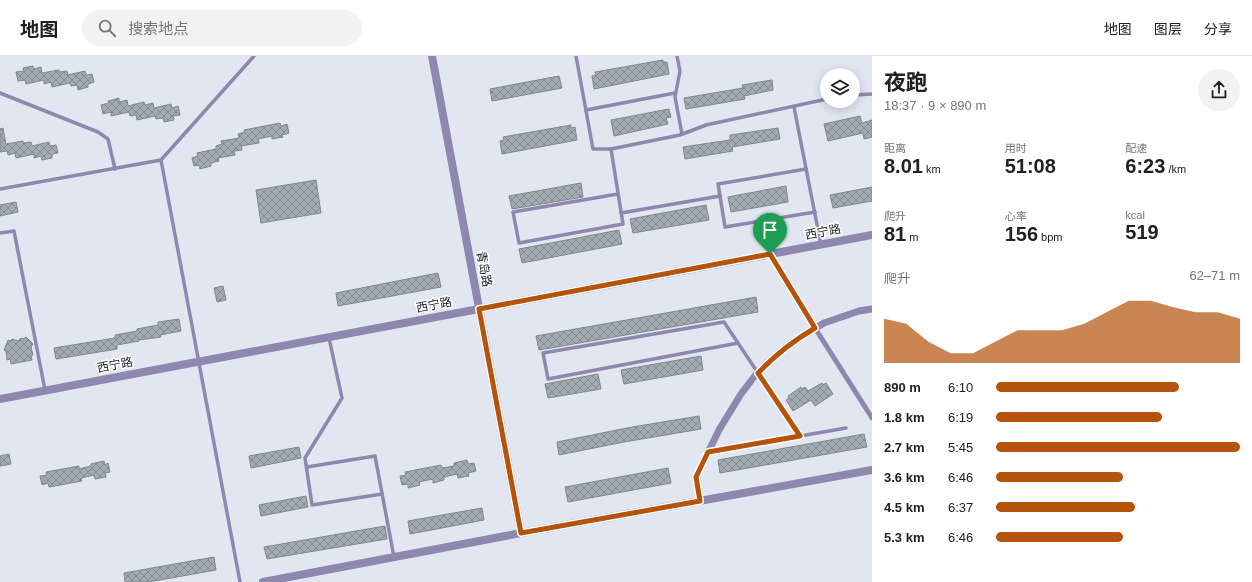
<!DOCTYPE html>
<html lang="zh">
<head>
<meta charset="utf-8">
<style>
	:root { --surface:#fff; --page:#f2f2f2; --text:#202124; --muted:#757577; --line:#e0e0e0; --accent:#b45309 }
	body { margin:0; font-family:Arial,"Noto Sans SC",sans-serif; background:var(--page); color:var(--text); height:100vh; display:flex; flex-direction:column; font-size:15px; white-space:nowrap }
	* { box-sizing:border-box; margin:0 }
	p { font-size:13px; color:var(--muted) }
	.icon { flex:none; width:22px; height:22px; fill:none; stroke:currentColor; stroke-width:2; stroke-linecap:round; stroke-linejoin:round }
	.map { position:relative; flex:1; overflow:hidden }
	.panel { display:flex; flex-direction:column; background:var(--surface); width:380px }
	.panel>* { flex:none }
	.tools { position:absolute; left:820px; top:12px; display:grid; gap:8px }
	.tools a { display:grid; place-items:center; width:40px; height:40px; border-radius:50%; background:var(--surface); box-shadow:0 2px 10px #0003; font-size:20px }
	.pin { position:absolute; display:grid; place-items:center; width:34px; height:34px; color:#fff; margin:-41px -17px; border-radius:50% 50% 50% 0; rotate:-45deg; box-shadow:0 0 4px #0007 }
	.pin .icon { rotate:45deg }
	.round { display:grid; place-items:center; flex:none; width:42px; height:42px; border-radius:21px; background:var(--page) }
	.headline { display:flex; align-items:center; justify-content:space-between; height:68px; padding:0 12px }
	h1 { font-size:22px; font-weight:700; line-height:30px }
	.figures { display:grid; grid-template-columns:repeat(3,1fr); gap:6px; height:68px; padding:4px 12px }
	.figures div { display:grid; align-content:center }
	.figures b { font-size:20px; font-weight:700 }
	.figures small { font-size:11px; font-weight:400 }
	.figures p { font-size:11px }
	.chart { height:112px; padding:8px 12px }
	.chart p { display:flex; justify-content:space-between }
	.chart svg { width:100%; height:72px; margin-top:4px; fill:var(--accent); opacity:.7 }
	ul { padding:0 12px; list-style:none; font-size:13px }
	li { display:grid; grid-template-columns:64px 48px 1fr; align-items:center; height:30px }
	li i { height:10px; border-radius:5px; background:var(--accent) }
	header { display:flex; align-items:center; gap:24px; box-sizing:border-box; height:56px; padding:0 20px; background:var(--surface); border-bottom:1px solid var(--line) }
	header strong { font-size:19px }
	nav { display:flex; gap:22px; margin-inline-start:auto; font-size:14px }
	.search { width:280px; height:36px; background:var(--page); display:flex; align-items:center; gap:10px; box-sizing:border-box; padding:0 14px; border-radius:22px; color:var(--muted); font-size:15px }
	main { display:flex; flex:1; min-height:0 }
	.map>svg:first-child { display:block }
	.building { fill:url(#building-cross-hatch); stroke:#7e888e }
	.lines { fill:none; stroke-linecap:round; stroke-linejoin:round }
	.service { stroke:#8e87ae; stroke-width:3.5 }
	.pedestrian { stroke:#8e87ae; stroke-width:5 }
	.minor { stroke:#8e87ae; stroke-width:7 }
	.tertiary { stroke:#8e87ae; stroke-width:8 }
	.route-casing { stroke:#fff; stroke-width:8 }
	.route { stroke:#b45309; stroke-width:5 }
	.labels { text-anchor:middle; stroke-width:3; stroke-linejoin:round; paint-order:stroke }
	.street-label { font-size:12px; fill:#1b1d20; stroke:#fff }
</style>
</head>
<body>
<header>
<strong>地图</strong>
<div class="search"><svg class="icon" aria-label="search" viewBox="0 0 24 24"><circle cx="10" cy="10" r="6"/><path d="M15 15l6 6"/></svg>搜索地点</div>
<nav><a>地图</a><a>图层</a><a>分享</a></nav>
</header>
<main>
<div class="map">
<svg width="872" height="526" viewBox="0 0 872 526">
	<defs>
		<pattern id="building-cross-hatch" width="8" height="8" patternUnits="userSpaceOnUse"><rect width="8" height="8" fill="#a1abb1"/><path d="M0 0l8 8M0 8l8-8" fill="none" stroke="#828b90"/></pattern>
	</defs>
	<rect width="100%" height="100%" fill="#e1e6f0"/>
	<g class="building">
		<polygon points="663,4 663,6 667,6 669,18 594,33 592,20 596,19 595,16"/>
		<polygon points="33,10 34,13 41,11 42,17 59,14 59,16 67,15 68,19 85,15 86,19 92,18 94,26 88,28 88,31 78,34 77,29 71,30 70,27 52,31 51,26 44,28 44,24 26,28 25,24 18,25 16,16 24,15 23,12"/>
		<polygon points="559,20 562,32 492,45 490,33"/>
		<polygon points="772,24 773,34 744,40 745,43 686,53 684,42 743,32 742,29"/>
		<polygon points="119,42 119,46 127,44 128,50 144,46 145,49 153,47 154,52 171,48 172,52 178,50 180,59 173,60 174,64 164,66 163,62 156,63 155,60 137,64 136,59 130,60 129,56 111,60 111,56 103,58 101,49 109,47 108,45"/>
		<polygon points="669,53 671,61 666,62 668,68 614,80 611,64"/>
		<polygon points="860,60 862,67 872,64 872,81 864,83 863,77 828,85 824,68"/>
		<polygon points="280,67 281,70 287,68 289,77 282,79 283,81 272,83 272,80 258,83 259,87 241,90 242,94 234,95 235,99 218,102 219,105 211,107 211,110 200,113 199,109 194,110 192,102 198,100 197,97 216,93 216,90 222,88 221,85 239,82 238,78 245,76 244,74"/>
		<polygon points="571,69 571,72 575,71 577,84 502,98 500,85 504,84 503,81"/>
		<polygon points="3,72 6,88 23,85 23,87 31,86 32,90 49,86 50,90 56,89 58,97 52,98 52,102 42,104 41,100 34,102 34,98 16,102 15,97 8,99 7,95 0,96 0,73"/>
		<polygon points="778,72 780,83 732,91 733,95 685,103 683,91 730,84 730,79"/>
		<polygon points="316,124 321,157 261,167 256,134"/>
		<polygon points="581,127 583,141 512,153 509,140"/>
		<polygon points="786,130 788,146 731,156 728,141"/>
		<polygon points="872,131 872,145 833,152 830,139"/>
		<polygon points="16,146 18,156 0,160 0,149"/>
		<polygon points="706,149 709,164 633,177 630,163"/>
		<polygon points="619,174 622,188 522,207 519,193"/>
		<polygon points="438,217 441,231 338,250 336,237"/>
		<polygon points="223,230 226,244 217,246 214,232"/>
		<polygon points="756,241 758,256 539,294 536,280"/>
		<polygon points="179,263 181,275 160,279 161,281 139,284 139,285 117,289 117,293 56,303 54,292 115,282 115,279 137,275 137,273 158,269 158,266"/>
		<polygon points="26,281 33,288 31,291 33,299 31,300 32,304 11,308 10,303 7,304 6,295 4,294 8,284 11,285 12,283 18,285 21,282 23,283"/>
		<polygon points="701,300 703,314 624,328 621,314"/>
		<polygon points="598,318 601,333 548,342 545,328"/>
		<polygon points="822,327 823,329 826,327 833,338 815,350 811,344 793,355 786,344 789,342 788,340 801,331 802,333 805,331 808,335"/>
		<polygon points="699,360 701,373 624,386 559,399 557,386 632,371"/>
		<polygon points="864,378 867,391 720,417 718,404"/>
		<polygon points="299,391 301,402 251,412 249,400"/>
		<polygon points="9,398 11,408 0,410 0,400"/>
		<polygon points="467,404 468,408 474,407 476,415 468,417 469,420 458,422 457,418 444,421 444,424 433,427 433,423 419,426 420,429 408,432 408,428 402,429 400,420 406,419 405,416 441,409 442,412 454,410 454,407"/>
		<polygon points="104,405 105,409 108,407 110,416 105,417 106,421 95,423 94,419 81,422 82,425 49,431 48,427 42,429 40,420 47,419 46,416 79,410 79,413 91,410 91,408"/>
		<polygon points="668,412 671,427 568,446 565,431"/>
		<polygon points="306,440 308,451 261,460 259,449"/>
		<polygon points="482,452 484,464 410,478 408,465"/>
		<polygon points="385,470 387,483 267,503 264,491"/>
		<polygon points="214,501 216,514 149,526 125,526 124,517"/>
	</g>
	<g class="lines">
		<g class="service">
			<polyline points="576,0 593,93 611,93 680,79 706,69 827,43"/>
			<polyline points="677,0 680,15 675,41 682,78"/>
			<polyline points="0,37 98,76 108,83 115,113"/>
			<polyline points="853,39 872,38"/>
			<polyline points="794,51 821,189"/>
			<polyline points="586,54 675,37"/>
			<polyline points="611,93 623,168 519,187 513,156 618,138"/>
			<polyline points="161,104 240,526"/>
			<polyline points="0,133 161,104 254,0"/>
			<polyline points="720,140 718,128 806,113"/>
			<polyline points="621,157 720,140 725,171 815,156"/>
			<polyline points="0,177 14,175 45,334"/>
			<polyline points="329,282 342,342 305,402 312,449 382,438"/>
			<polyline points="738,287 548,323 543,297 724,266 800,380"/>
			<polyline points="709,396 846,372"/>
			<polyline points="307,411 375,400 394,501"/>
		</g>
		<polyline class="pedestrian" points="815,272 872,362"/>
		<g class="minor">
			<polyline points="770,198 815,272"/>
			<polyline points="700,445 696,421 719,374 741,338 757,317 767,307 791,287 824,267 859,255 872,253"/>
		</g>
		<g class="tertiary">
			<polyline points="432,0 521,477"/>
			<polyline points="0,343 872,179"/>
			<polyline points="263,526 521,477 872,414"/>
		</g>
	</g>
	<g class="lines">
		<defs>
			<path id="route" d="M770 198 815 272C793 285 776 298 758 317L800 380 708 396 696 421 700 445 521 477 479 253Z"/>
		</defs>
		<use href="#route" class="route-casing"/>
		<use href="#route" class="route"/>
	</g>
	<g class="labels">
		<g class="street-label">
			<text transform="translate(823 176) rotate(-11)" y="4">西宁路</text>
			<text transform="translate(484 213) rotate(79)" y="4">青岛路</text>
			<text transform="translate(434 249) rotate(-11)" y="4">西宁路</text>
			<text transform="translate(115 309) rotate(-11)" y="4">西宁路</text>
		</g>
	</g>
</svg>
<div class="tools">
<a><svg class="icon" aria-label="layers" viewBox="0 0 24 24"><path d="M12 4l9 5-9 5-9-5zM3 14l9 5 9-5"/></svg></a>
</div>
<div class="pin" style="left:770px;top:198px;background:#1e9e55"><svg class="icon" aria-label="arrive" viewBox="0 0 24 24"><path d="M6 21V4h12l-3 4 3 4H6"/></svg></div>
</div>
<section class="panel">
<div class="headline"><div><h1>夜跑</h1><p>18:37 · 9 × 890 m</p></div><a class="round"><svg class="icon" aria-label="share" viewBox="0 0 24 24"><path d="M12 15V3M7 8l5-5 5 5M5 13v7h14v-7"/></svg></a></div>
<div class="figures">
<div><p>距离</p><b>8.01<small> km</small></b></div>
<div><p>用时</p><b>51:08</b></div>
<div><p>配速</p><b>6:23<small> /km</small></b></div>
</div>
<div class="figures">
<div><p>爬升</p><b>81<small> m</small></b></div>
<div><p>心率</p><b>156<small> bpm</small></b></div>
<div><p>kcal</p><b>519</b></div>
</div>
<div class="chart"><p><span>爬升</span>62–71 m</p>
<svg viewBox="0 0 160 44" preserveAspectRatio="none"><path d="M0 44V17L10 20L20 31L30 38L40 38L50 31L60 24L70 24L80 24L90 20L100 13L110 6L120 6L130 10L140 13L150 13L160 17V44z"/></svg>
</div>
<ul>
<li><b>890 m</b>6:10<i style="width:75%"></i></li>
<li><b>1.8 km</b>6:19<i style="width:68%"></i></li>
<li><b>2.7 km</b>5:45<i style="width:100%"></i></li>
<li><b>3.6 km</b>6:46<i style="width:52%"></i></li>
<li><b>4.5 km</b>6:37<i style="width:57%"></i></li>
<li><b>5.3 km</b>6:46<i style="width:52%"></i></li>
</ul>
</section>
</main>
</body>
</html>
